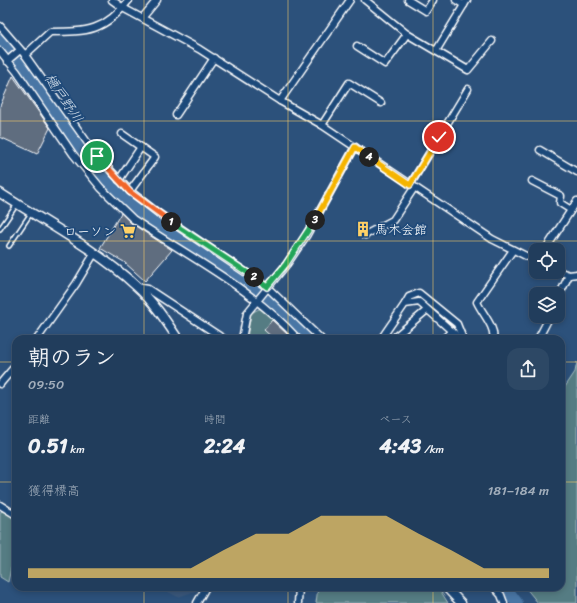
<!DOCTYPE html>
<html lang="ja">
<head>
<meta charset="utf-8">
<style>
	:root { --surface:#213d5c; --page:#2d4865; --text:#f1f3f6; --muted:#a2aebb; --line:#3e5672; --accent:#ffd166 }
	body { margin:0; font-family:Sriracha,"Klee One",sans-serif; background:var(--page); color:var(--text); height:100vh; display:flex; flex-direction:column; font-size:15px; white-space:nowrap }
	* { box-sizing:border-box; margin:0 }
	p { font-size:13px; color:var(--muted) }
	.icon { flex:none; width:22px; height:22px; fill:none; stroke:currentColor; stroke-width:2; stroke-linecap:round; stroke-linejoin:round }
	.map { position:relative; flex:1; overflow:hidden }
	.sheet { position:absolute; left:12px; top:335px; width:553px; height:256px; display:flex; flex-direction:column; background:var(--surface); border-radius:12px; box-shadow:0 2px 6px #0003,0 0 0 1px var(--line) }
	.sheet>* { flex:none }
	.fabs { position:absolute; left:529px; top:243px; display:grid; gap:8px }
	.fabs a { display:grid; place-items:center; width:36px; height:36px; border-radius:8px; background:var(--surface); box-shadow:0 2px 6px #0003,0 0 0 1px var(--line); font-size:20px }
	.pin { position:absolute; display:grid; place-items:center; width:34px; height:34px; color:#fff; margin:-17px; border:2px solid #fff; border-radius:50%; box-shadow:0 1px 4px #0007 }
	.km { position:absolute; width:20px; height:20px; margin:-10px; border-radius:50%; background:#222; color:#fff; font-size:11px; line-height:20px; text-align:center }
	.round { display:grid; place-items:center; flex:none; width:42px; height:42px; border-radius:12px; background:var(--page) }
	.head { display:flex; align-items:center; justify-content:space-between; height:68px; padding:0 16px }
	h1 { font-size:22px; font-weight:800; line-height:30px }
	.metrics { display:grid; grid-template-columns:repeat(3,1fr); gap:6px; height:68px; padding:4px 16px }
	.metrics div { display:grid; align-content:center }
	.metrics b { font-size:20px; font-weight:800 }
	.metrics small { font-size:11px; font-weight:400 }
	.metrics p { font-size:11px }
	.chart { height:112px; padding:8px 16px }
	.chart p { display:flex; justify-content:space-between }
	.chart svg { width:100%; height:72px; margin-top:4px; fill:var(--accent); opacity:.7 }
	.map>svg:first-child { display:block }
	.built { fill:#3b597c }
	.green { fill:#557c83; stroke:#aabec1 }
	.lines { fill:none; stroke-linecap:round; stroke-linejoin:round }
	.river { stroke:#4976a5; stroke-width:12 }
	.building { fill:#5f6d7f; stroke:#fff }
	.service-casing { stroke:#fff; stroke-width:6 }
	.minor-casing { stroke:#fff; stroke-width:9 }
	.secondary-casing { stroke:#fff; stroke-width:11 }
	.service { stroke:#1f4a7a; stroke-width:3 }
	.minor { stroke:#1f4a7a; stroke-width:6 }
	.secondary { stroke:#1f4a7a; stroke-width:8 }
	.split-1-casing { stroke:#fff; stroke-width:8 }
	.split-2-casing { stroke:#fff; stroke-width:8 }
	.split-3-casing { stroke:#fff; stroke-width:8 }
	.split-4-casing { stroke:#fff; stroke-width:8 }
	.split-5-casing { stroke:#fff; stroke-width:8 }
	.split-1 { stroke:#f0652b; stroke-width:5 }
	.split-2 { stroke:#22a559; stroke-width:5 }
	.split-3 { stroke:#22a559; stroke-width:5 }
	.split-4 { stroke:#f5b400; stroke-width:5 }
	.split-5 { stroke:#f5b400; stroke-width:5 }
	.grid { fill:none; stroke:#ffd166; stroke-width:1; stroke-opacity:0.55 }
	.labels { text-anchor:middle; stroke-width:3.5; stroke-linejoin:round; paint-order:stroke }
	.poi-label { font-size:13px; fill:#fff; stroke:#1f4a7a; text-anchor:start }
	.water-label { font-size:14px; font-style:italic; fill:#d2dde8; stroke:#1f4a7a }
</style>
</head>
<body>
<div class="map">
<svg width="577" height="603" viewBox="0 0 577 603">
	<rect width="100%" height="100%" fill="#2c517b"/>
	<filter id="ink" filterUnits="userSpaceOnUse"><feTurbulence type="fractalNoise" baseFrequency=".025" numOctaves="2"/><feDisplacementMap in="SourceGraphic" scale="8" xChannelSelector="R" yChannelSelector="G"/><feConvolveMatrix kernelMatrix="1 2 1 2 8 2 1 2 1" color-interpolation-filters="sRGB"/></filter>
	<g filter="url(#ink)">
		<polygon class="built" points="158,587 199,587 196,591 178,597"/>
		<g class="green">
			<polygon points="261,308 273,320 265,330 274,339 247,339 251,313"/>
			<polygon points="577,362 577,603 538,603 525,587 561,587 561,393 575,372"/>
			<polygon points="8,510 16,516 16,565 11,568 8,582 0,577 0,512"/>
			<polygon points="318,587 438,587 448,603 316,603"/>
		</g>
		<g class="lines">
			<g class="river">
				<path d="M0 38C34 71 56 115 83 153 96 172 115 188 131 203 158 229 193 246 224 266 252 284 287 314 309 339"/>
				<polyline points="505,587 517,603"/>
			</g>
		</g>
		<g class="building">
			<polygon points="13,76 50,128 37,154 0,137 0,106"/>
			<polygon points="121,213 131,223 172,250 145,281 124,262 100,248"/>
			<polygon points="272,320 288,335 284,339 274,339 264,330"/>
		</g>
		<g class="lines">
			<defs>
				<g id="service">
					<polyline points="0,229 17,204"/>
					<polyline points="9,246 31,213"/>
				</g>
				<g id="minor">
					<polyline points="112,0 123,8 199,49 280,101 322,125 492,239 536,261"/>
					<polyline points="365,0 407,34 468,70 492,41"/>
					<polyline points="408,0 426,11 433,0"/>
					<polyline points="456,0 464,5"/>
					<polyline points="143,17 157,0"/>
					<polyline points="0,26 25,55 97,156 130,191 158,213 267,287 321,339"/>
					<polyline points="357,46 385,64 407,34"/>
					<path d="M0 51 17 72 73 154 101 188 133 219C189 257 252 288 298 339"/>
					<polyline points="436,51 467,0"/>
					<path d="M25 55 50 32C88 32 105 31 129 0"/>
					<polyline points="7,61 20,50"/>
					<polyline points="280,101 350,0"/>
					<polyline points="176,115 214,58"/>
					<polyline points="322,125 349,83 381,103"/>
					<polyline points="122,134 155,157 130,191"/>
					<polyline points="540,150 577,172"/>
					<polyline points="119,180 141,147"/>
					<polyline points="532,181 561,196 560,203 571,210"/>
					<polyline points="410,185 468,89"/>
					<polyline points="365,235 393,220 414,188"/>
					<polyline points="545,250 577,201"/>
					<polyline points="558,271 569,275 577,274"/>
					<polyline points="137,287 148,289 224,339"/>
					<polyline points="558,298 569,275"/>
					<polyline points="405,304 409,297 419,293 457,324 463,339"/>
					<polyline points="396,336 427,310"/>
					<polyline points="37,339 76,284 94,254"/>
					<polyline points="242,339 247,313 287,264 306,236 355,147"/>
					<polyline points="381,339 405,304 419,302 455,334 457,339"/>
					<polyline points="443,339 452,331"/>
					<path d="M493 339C496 328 482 313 477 302L513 250"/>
					<polyline points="538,339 550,316"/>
					<polyline points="0,384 16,365"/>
					<polyline points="0,505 16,515"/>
					<polyline points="494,587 501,595 504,603"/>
					<polyline points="197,603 206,587"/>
					<polyline points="298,603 299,587"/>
				</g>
				<g id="secondary">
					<path d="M0 193C46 223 96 249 136 286 153 301 166 321 178 339"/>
					<polyline points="446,587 461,603"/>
				</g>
			</defs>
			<use href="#service" class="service-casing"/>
			<use href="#minor" class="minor-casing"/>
			<use href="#secondary" class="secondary-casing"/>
			<use href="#service" class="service"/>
			<use href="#minor" class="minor"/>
			<use href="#secondary" class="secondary"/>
		</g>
	</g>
	<g class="lines" filter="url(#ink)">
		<defs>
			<polyline id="split-1" points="97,156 130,192 171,222"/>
			<polyline id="split-2" points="171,222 254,277"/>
			<polyline id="split-3" points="254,277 267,287 286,264 315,220"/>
			<polyline id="split-4" points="315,220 355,147 369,157"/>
			<polyline id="split-5" points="369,157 410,185 439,137"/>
		</defs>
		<use href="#split-1" class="split-1-casing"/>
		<use href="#split-2" class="split-2-casing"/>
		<use href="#split-3" class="split-3-casing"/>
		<use href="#split-4" class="split-4-casing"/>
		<use href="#split-5" class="split-5-casing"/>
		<use href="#split-1" class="split-1"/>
		<use href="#split-2" class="split-2"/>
		<use href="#split-3" class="split-3"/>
		<use href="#split-4" class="split-4"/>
		<use href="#split-5" class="split-5"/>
	</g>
	<path class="grid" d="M144 0V339M288 0V339M433 0V339M0 121H577M0 241H577M0 362H16M561 362H577M0 482H16M561 482H577M144 587V603M288 587V603M433 587V603"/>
	<defs>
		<symbol id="building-bare" viewBox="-9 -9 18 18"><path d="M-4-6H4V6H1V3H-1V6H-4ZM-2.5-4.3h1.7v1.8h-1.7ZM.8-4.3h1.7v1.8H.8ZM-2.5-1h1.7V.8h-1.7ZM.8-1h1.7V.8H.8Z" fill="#ffd166" stroke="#1f4a7a" stroke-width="2.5" paint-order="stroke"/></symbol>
		<symbol id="supermarket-bare" viewBox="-9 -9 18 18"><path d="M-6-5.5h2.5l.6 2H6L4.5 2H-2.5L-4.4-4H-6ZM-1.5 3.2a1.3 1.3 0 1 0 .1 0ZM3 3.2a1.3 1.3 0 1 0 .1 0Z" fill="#ffd166" stroke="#1f4a7a" stroke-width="2.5" paint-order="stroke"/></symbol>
	</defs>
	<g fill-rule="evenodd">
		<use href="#building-bare" x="352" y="218" width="22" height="22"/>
		<use href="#supermarket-bare" x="117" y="220" width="22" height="22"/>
	</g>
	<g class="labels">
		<g class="poi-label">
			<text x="375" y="234">馬木会館</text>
			<text x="116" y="236" text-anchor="end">ローソン</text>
		</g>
		<g class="water-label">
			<text transform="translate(64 98) rotate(56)" y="5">樋戸野川</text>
		</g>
	</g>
</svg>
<div class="fabs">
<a><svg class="icon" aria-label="locate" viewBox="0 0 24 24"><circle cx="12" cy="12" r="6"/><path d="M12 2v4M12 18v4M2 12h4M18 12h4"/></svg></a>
<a><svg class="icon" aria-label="layers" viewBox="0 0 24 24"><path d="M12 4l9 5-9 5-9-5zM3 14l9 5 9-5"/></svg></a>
</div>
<div class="pin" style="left:97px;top:156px;background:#1e9e55"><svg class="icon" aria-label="arrive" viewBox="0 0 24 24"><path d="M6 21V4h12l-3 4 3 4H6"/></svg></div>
<div class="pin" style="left:439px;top:137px;background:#d93025"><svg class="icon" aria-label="check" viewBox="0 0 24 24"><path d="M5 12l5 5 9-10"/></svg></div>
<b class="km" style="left:171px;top:222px">1</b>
<b class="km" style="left:254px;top:277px">2</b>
<b class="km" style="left:315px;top:220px">3</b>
<b class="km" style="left:369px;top:157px">4</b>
<section class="sheet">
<div class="head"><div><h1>朝のラン</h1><p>09:50</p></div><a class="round"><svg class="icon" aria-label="share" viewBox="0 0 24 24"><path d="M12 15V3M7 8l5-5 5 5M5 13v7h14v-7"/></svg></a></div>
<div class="metrics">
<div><p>距離</p><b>0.51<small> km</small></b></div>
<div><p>時間</p><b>2:24</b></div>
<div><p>ペース</p><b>4:43<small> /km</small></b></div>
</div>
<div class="chart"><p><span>獲得標高</span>181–184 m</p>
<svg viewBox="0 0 160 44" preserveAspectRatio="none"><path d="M0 44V38L10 38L20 38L30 38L40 38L50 38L60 27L70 17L80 17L90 6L100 6L110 6L120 17L130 27L140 38L150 38L160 38V44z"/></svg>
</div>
</section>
</div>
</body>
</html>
